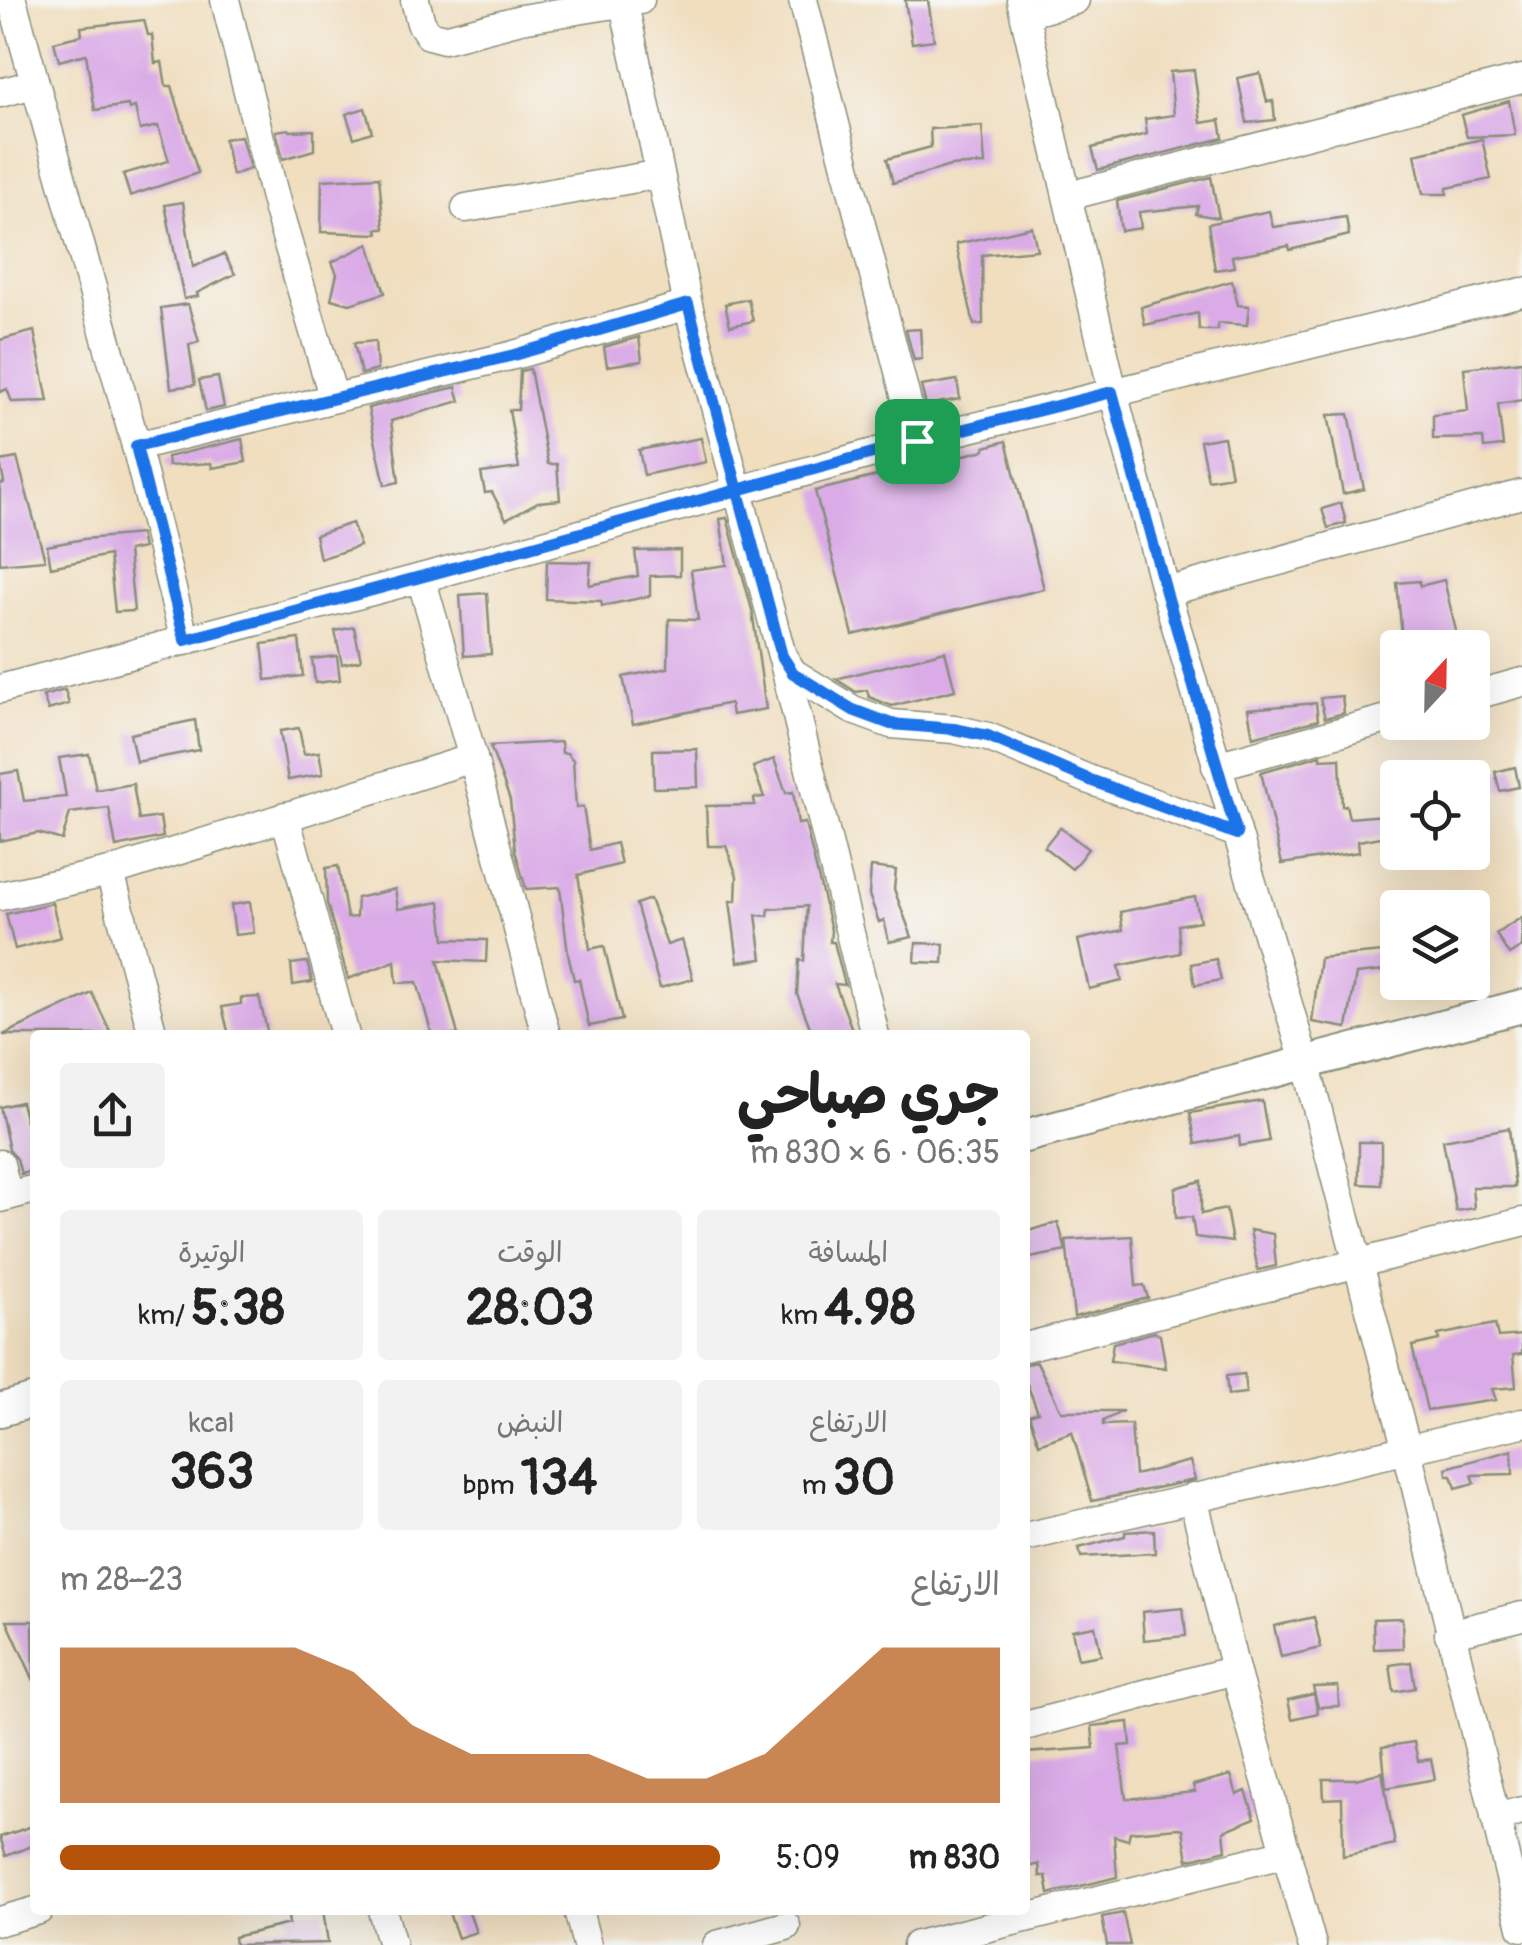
<!DOCTYPE html>
<html lang="ar">
<head>
<meta charset="utf-8">
<style>
	:root { --surface:#fff; --page:#f2f2f2; --text:#222; --muted:#767676; --accent:#b45309 }
	body { margin:0; font-family:Pangolin,"Playpen Sans Arabic",sans-serif; background:var(--page); color:var(--text); direction:rtl; height:100vh; display:flex; flex-direction:column; font-size:38px; white-space:nowrap }
	* { box-sizing:border-box; margin:0 }
	p { font-size:32px; color:var(--muted) }
	.icon { flex:none; width:55px; height:55px; fill:none; stroke:currentColor; stroke-width:2; stroke-linecap:round; stroke-linejoin:round }
	.map { position:relative; flex:1; overflow:hidden; direction:ltr }
	.drawer { position:absolute; left:30px; top:1030px; width:1000px; height:885px; display:flex; flex-direction:column; background:var(--surface); border-radius:10px; box-shadow:0 10px 40px #0002; direction:rtl }
	.drawer>* { flex:none }
	.needle { width:65px; rotate:22deg }
	.tools { position:absolute; left:1380px; top:630px; display:grid; gap:20px }
	.tools a { display:grid; place-items:center; width:110px; height:110px; border-radius:10px; background:var(--surface); box-shadow:0 10px 40px #0002; font-size:50px }
	.pin { position:absolute; display:grid; place-items:center; width:85px; height:85px; color:#fff; margin:-42px; border-radius:20px; box-shadow:0 5px 15px #0006 }
	.round { display:grid; place-items:center; flex:none; width:105px; height:105px; border-radius:10px; background:var(--page) }
	.summary { display:flex; align-items:center; justify-content:space-between; height:170px; padding:0 30px }
	h1 { font-size:55px; font-weight:700; line-height:75px }
	.stats { display:grid; grid-template-columns:repeat(3,1fr); gap:15px; height:170px; padding:10px 30px }
	.stats div { display:grid; align-content:center; border-radius:10px; background:var(--page); text-align:center }
	.stats b { font-size:50px; font-weight:700 }
	.stats small { font-size:28px; font-weight:400 }
	.stats p { font-size:28px }
	.chart { height:280px; padding:20px 30px }
	.chart p { display:flex; justify-content:space-between }
	.chart svg { width:100%; height:180px; margin-top:10px; fill:var(--accent); opacity:.7 }
	ul { padding:0 30px; list-style:none; font-size:32px }
	li { display:grid; grid-template-columns:160px 120px 1fr; align-items:center; height:75px }
	li i { height:25px; border-radius:12px; background:var(--accent) }
	.map>svg:first-child { display:block }
	.building { fill:#daabe7 }
	.lines { fill:none; stroke-linecap:round; stroke-linejoin:round }
	.minor-casing { stroke:#888e7a; stroke-width:31 }
	.tertiary-casing { stroke:#888e7a; stroke-width:36 }
	.minor { stroke:#fff; stroke-width:28 }
	.tertiary { stroke:#fff; stroke-width:32 }
	.route-casing { stroke:#fff; stroke-width:20 }
	.route { stroke:#1a73e8; stroke-width:12 }
</style>
</head>
<body>
<div class="map">
<svg width="1522" height="1945" viewBox="0 0 1522 1945">
	<rect width="100%" height="100%" fill="#f6f6f2"/>
	<filter id="ink" filterUnits="userSpaceOnUse"><feTurbulence type="fractalNoise" baseFrequency=".01" numOctaves="2"/><feDisplacementMap in="SourceGraphic" scale="20" xChannelSelector="R" yChannelSelector="G"/><feConvolveMatrix kernelMatrix="1 2 1 2 8 2 1 2 1" color-interpolation-filters="sRGB"/></filter>
	<filter id="wash" filterUnits="userSpaceOnUse"><feTurbulence type="fractalNoise" baseFrequency=".0048" numOctaves="4" result="noise"/><feDisplacementMap in="SourceGraphic" scale="40" xChannelSelector="R" yChannelSelector="G"/><feGaussianBlur stdDeviation="2.25" result="paint"/><feColorMatrix in="noise" values="0 0 0 0 0 0 0 0 0 0 0 0 0 0 0 0 0 1.4 0 .05"/><feComposite in="paint" operator="in"/></filter>
	<g filter="url(#wash)">
		<rect width="100%" height="100%" fill="#f0debf"/>
		<g id="blocks">
			<g class="building">
				<polygon points="905,0 928,0 934,40 912,43"/>
				<polygon points="144,20 148,35 152,35 155,63 162,62 166,86 172,86 198,173 130,196 123,174 169,161 158,126 140,130 135,107 129,109 128,105 95,110 86,54 59,61 54,42 82,35 81,27"/>
				<polygon points="1194,70 1201,123 1220,120 1223,138 1098,170 1092,148 1147,134 1145,119 1174,115 1170,72"/>
				<polygon points="1260,73 1267,102 1273,101 1275,120 1247,123 1238,78"/>
				<polygon points="1509,101 1515,135 1467,137 1461,115"/>
				<polygon points="365,108 372,132 354,138 346,114"/>
				<polygon points="982,126 985,164 950,166 893,183 887,159 931,147 930,129"/>
				<polygon points="289,129 290,131 314,130 314,150 283,159 276,131"/>
				<polygon points="241,136 250,169 232,175 224,139"/>
				<polygon points="1482,139 1491,179 1447,188 1447,194 1423,194 1415,154"/>
				<polygon points="379,177 384,229 377,229 378,234 321,232 322,180"/>
				<polygon points="1211,177 1219,218 1196,214 1198,206 1139,212 1141,228 1121,231 1117,201"/>
				<polygon points="183,202 193,267 224,254 235,274 197,293 198,296 184,299 165,205"/>
				<polygon points="1269,211 1273,227 1346,217 1349,235 1290,250 1289,246 1232,256 1234,267 1215,270 1208,224"/>
				<polygon points="1032,227 1037,250 982,255 983,324 974,325 956,244"/>
				<polygon points="369,244 385,293 350,304 331,299 337,274 332,262"/>
				<polygon points="1232,281 1238,305 1249,306 1247,325 1218,323 1218,330 1199,330 1198,313 1145,325 1141,307"/>
				<polygon points="748,299 753,321 730,326 725,304"/>
				<polygon points="188,304 199,342 189,345 195,385 171,388 161,308"/>
				<polygon points="920,329 922,359 914,360 906,330"/>
				<polygon points="34,331 48,401 12,402 7,389 0,392 0,340"/>
				<polygon points="639,337 642,361 607,366 604,347"/>
				<polygon points="375,341 377,370 361,374 354,343"/>
				<polygon points="1522,361 1522,400 1498,404 1503,446 1484,448 1483,438 1433,439 1433,415 1468,411 1464,368"/>
				<polygon points="530,369 548,464 557,464 560,500 538,502 506,519 492,492 485,493 481,473 519,468 509,410 518,410 520,371"/>
				<polygon points="218,377 224,407 206,411 199,380"/>
				<polygon points="957,380 960,399 926,405 921,386"/>
				<polygon points="456,387 460,401 391,421 399,482 385,485 368,408"/>
				<polygon points="1349,414 1364,489 1343,494 1328,415"/>
				<polygon points="1224,437 1231,476 1208,480 1200,441"/>
				<polygon points="701,438 706,462 644,475 639,450"/>
				<polygon points="242,439 246,462 212,468 211,463 168,466 167,457"/>
				<polygon points="1006,441 1044,589 853,635 815,491 985,450 985,447"/>
				<polygon points="17,458 45,560 0,564 0,484 4,483 0,461"/>
				<polygon points="1341,503 1346,523 1328,528 1322,509"/>
				<polygon points="727,518 752,610 766,709 732,715 730,703 633,724 623,677 668,668 669,619 698,620 691,570 727,565 720,519"/>
				<polygon points="352,523 360,546 320,559 315,535"/>
				<polygon points="140,534 143,548 128,551 134,611 115,612 109,555 51,567 47,546 84,539"/>
				<polygon points="680,550 680,575 650,576 650,596 602,606 601,601 546,599 547,561 591,562 589,585 638,576 635,551"/>
				<polygon points="1444,580 1460,648 1403,648 1397,583 1419,581 1420,586"/>
				<polygon points="487,593 491,654 464,656 460,595"/>
				<polygon points="354,627 361,660 342,664 335,631"/>
				<polygon points="299,639 303,676 266,680 262,644"/>
				<polygon points="945,651 955,690 892,706 869,697 867,690 856,692 836,679"/>
				<polygon points="337,656 340,680 315,683 312,659"/>
				<polygon points="65,690 69,704 48,710 43,696"/>
				<polygon points="1342,696 1344,713 1325,718 1320,698"/>
				<polygon points="1316,703 1318,720 1253,737 1248,709"/>
				<polygon points="195,720 199,750 136,762 130,734"/>
				<polygon points="299,728 304,754 319,752 323,774 288,780 280,731"/>
				<polygon points="561,742 562,753 567,753 573,760 576,808 583,807 590,850 616,843 621,864 578,875 590,949 604,946 622,1020 589,1026 579,979 574,980 568,954 560,887 526,889 515,850 510,800 490,746"/>
				<polygon points="697,749 698,787 654,788 653,750"/>
				<polygon points="89,754 96,790 133,784 139,820 160,817 163,837 116,847 109,808 70,813 62,840 38,833 0,841 0,774 18,771 24,801 66,797 59,758"/>
				<polygon points="1321,755 1321,759 1340,758 1342,806 1346,805 1349,818 1398,814 1398,834 1358,841 1359,852 1282,864 1261,772"/>
				<polygon points="774,759 786,793 793,792 798,824 805,823 831,930 830,942 834,942 845,985 835,984 854,1035 813,1035 797,994 799,960 804,961 807,906 769,909 768,916 756,915 762,959 738,962 730,901 736,901 737,876 726,846 708,846 706,806 755,805 754,798 764,797 753,767"/>
				<polygon points="1515,767 1519,787 1500,791 1495,772"/>
				<polygon points="1060,827 1088,849 1072,869 1044,847"/>
				<polygon points="338,866 347,918 356,917 357,898 395,889 398,909 440,902 445,939 487,940 486,962 438,960 458,1035 432,1035 417,982 397,983 395,961 348,979 327,903 326,868"/>
				<polygon points="871,867 896,870 894,889 912,937 889,942 884,920 879,922 869,895"/>
				<polygon points="1195,897 1200,921 1178,925 1180,953 1119,966 1122,981 1089,989 1078,940 1123,930 1120,912"/>
				<polygon points="650,899 667,945 682,940 693,979 660,988 636,904"/>
				<polygon points="250,902 254,933 235,935 231,905"/>
				<polygon points="52,903 61,937 15,949 6,914"/>
				<polygon points="1522,917 1522,947 1509,955 1496,934"/>
				<polygon points="916,943 944,944 943,963 915,962"/>
				<polygon points="1382,952 1384,971 1356,974 1347,1028 1312,1022 1320,958"/>
				<polygon points="1216,959 1221,980 1195,985 1191,964"/>
				<polygon points="307,962 312,982 293,985 291,964"/>
				<polygon points="92,993 112,1035 3,1035"/>
				<polygon points="259,997 268,1035 229,1035 222,1007 241,1004 241,998"/>
				<polygon points="1262,1101 1269,1141 1240,1146 1239,1136 1196,1144 1190,1113"/>
				<polygon points="21,1102 30,1138 35,1137 35,1170 21,1174 17,1159 9,1150 0,1107"/>
				<polygon points="1509,1128 1515,1187 1472,1187 1474,1208 1456,1211 1443,1140"/>
				<polygon points="1359,1142 1381,1142 1381,1185 1359,1184"/>
				<polygon points="1201,1181 1201,1214 1226,1209 1232,1242 1195,1237 1192,1217 1176,1218 1175,1188"/>
				<polygon points="1058,1222 1066,1251 1025,1259 1025,1232"/>
				<polygon points="1250,1230 1273,1234 1276,1266 1258,1270"/>
				<polygon points="1132,1236 1136,1286 1144,1285 1148,1298 1074,1317 1066,1240"/>
				<polygon points="1495,1324 1498,1337 1522,1335 1522,1354 1513,1355 1516,1387 1492,1389 1496,1400 1427,1410 1412,1346 1439,1340 1438,1335"/>
				<polygon points="1155,1332 1160,1335 1166,1368 1110,1361 1113,1343"/>
				<polygon points="1037,1362 1061,1411 1123,1411 1103,1421 1103,1425 1131,1424 1135,1475 1190,1461 1195,1480 1092,1501 1072,1432 1039,1444 1029,1415 1038,1412 1025,1379 1025,1364"/>
				<polygon points="1244,1374 1246,1393 1228,1395 1226,1376"/>
				<polygon points="1512,1450 1513,1474 1472,1475 1475,1483 1456,1488 1452,1475 1447,1475 1446,1468"/>
				<polygon points="1154,1530 1155,1553 1081,1557 1079,1548 1125,1536 1125,1532"/>
				<polygon points="1183,1608 1186,1636 1144,1640 1142,1612"/>
				<polygon points="1314,1617 1321,1648 1281,1657 1274,1626"/>
				<polygon points="1402,1618 1403,1648 1374,1649 1373,1619"/>
				<polygon points="7,1621 33,1621 34,1681"/>
				<polygon points="1095,1626 1101,1655 1078,1659 1072,1630"/>
				<polygon points="1411,1662 1415,1688 1394,1692 1390,1665"/>
				<polygon points="1338,1686 1339,1706 1318,1707 1313,1687"/>
				<polygon points="1314,1694 1318,1713 1292,1719 1288,1700"/>
				<polygon points="1129,1722 1131,1745 1119,1746 1126,1799 1195,1792 1193,1785 1231,1775 1237,1795 1246,1791 1255,1818 1224,1831 1226,1850 1188,1860 1183,1829 1179,1828 1130,1832 1128,1840 1114,1836 1117,1877 1049,1894 1046,1876 1040,1876 1039,1864 1025,1868 1025,1753 1094,1748 1092,1726"/>
				<polygon points="1414,1742 1418,1761 1431,1759 1435,1779 1386,1788 1382,1747"/>
				<polygon points="1382,1772 1395,1845 1343,1856 1342,1798 1324,1799 1323,1779 1356,1779"/>
				<polygon points="35,1825 35,1845 6,1856 0,1837"/>
				<polygon points="287,1910 323,1910 328,1943 235,1945 234,1937 289,1924"/>
				<polygon points="448,1910 468,1910 476,1932 458,1938"/>
				<polygon points="1123,1913 1130,1945 1107,1945 1102,1917"/>
			</g>
		</g>
	</g>
	<g filter="url(#ink)">
		<use href="#blocks" fill-opacity="0" stroke="#888e7a" stroke-width="2.5"/>
		<g class="lines">
			<defs>
				<g id="minor">
					<polyline points="12,0 136,446 185,641"/>
					<polyline points="225,0 278,210 333,396"/>
					<polyline points="415,0 421,23 429,35 444,39 521,19 640,0"/>
					<polyline points="803,0 917,441"/>
					<polyline points="1021,0 1113,392 1166,592 1305,1062 1407,1450 1522,1927"/>
					<polyline points="624,4 688,305 782,656 793,673 853,710 891,724 954,729 988,737 1090,780 1237,833"/>
					<polyline points="1025,14 1075,0"/>
					<polyline points="0,93 34,84"/>
					<polyline points="1068,196 1522,79"/>
					<polyline points="466,208 660,174"/>
					<polyline points="136,446 514,355 688,305"/>
					<polyline points="421,578 473,758 546,1035"/>
					<polyline points="1166,592 1522,494"/>
					<polyline points="784,663 875,1035"/>
					<polyline points="0,689 421,578 917,441 1522,292"/>
					<polyline points="1472,696 1522,682"/>
					<polyline points="1216,766 1398,716"/>
					<polyline points="285,816 345,1035"/>
					<polyline points="110,872 153,1035"/>
					<polyline points="0,896 110,872 473,758"/>
					<polyline points="0,1164 8,1196"/>
					<polyline points="0,1198 35,1189"/>
					<polyline points="1025,1347 1522,1222"/>
					<polyline points="1193,1497 1235,1670 1312,1945"/>
					<polyline points="1025,1537 1522,1423"/>
					<polyline points="1449,1634 1522,1616"/>
					<polyline points="1025,1726 1235,1670"/>
					<polyline points="1495,1818 1522,1811"/>
					<polyline points="382,1910 392,1945"/>
					<polyline points="578,1910 587,1945"/>
					<polyline points="0,1921 39,1910"/>
					<polyline points="717,1945 786,1926"/>
					<polyline points="917,1945 1287,1853"/>
				</g>
				<g id="tertiary">
					<polyline points="1025,1136 1522,1006"/>
					<polyline points="0,1410 35,1400"/>
				</g>
			</defs>
			<use href="#minor" class="minor-casing"/>
			<use href="#tertiary" class="tertiary-casing"/>
			<use href="#minor" class="minor"/>
			<use href="#tertiary" class="tertiary"/>
		</g>
	</g>
	<g class="lines" filter="url(#ink)">
		<defs>
			<path id="route" d="M917 441C673 507 430 576 185 640L136 446 514 355 688 304 782 656 793 673 853 710 891 724 954 729 988 736 1090 780 1237 834 1166 592 1112 392 917 441"/>
		</defs>
		<use href="#route" class="route-casing"/>
		<use href="#route" class="route"/>
	</g>
</svg>
<div class="tools">
<a><svg class="needle" viewBox="-14 -14 28 28"><path d="M0-13l5 13h-10z" fill="#e53935"/><path d="M0 13l5-13h-10z" fill="#767676"/></svg></a>
<a><svg class="icon" aria-label="locate" viewBox="0 0 24 24"><circle cx="12" cy="12" r="6"/><path d="M12 2v4M12 18v4M2 12h4M18 12h4"/></svg></a>
<a><svg class="icon" aria-label="layers" viewBox="0 0 24 24"><path d="M12 4l9 5-9 5-9-5zM3 14l9 5 9-5"/></svg></a>
</div>
<div class="pin" style="left:917px;top:441px;background:#1e9e55"><svg class="icon" aria-label="arrive" viewBox="0 0 24 24"><path d="M6 21V4h12l-3 4 3 4H6"/></svg></div>
<section class="drawer">
<div class="summary"><div><h1>جري صباحي</h1><p>06:35 · 6 × 830 m</p></div><a class="round"><svg class="icon" aria-label="share" viewBox="0 0 24 24"><path d="M12 15V3M7 8l5-5 5 5M5 13v7h14v-7"/></svg></a></div>
<div class="stats">
<div><p>المسافة</p><b>4.98<small> km</small></b></div>
<div><p>الوقت</p><b>28:03</b></div>
<div><p>الوتيرة</p><b>5:38<small> /km</small></b></div>
</div>
<div class="stats">
<div><p>الارتفاع</p><b>30<small> m</small></b></div>
<div><p>النبض</p><b>134<small> bpm</small></b></div>
<div><p>kcal</p><b>363</b></div>
</div>
<div class="chart"><p><span>الارتفاع</span>23–28 m</p>
<svg viewBox="0 0 160 44" preserveAspectRatio="none"><path d="M0 44V6L10 6L20 6L30 6L40 6L50 12L60 25L70 32L80 32L90 32L100 38L110 38L120 32L130 19L140 6L150 6L160 6V44z"/></svg>
</div>
<ul>
<li><b>830 m</b>5:09<i style="width:100%"></i></li>
</ul>
</section>
</div>
</body>
</html>
